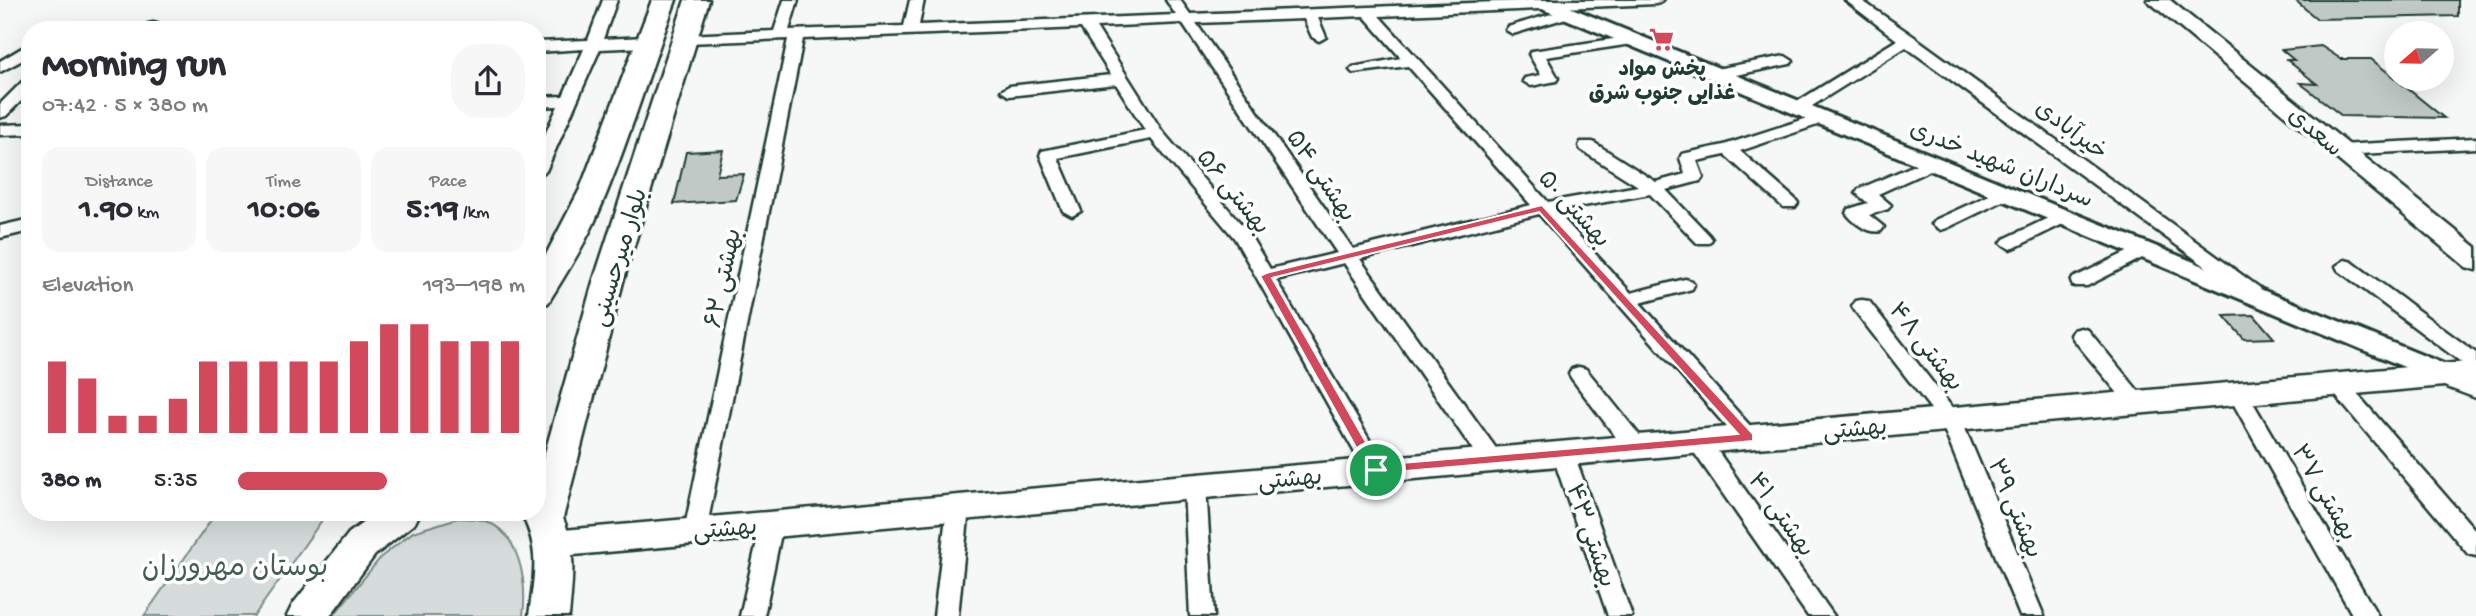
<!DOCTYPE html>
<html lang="en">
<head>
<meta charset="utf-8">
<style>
	:root { --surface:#fff; --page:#f7f7f7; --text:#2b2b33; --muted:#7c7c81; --accent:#d1495b }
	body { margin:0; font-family:"Gochi Hand","Playpen Sans Arabic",sans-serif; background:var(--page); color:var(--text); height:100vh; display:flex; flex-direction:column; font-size:26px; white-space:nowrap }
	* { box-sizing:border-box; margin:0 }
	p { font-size:23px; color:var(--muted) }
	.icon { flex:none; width:38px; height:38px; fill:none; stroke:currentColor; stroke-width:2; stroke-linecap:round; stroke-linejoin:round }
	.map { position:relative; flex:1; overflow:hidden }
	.sheet { position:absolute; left:21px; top:21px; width:525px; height:500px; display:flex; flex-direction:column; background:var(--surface); border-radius:28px; box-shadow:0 7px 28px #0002 }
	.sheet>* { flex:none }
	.needle { width:46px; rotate:250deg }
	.tools { position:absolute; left:2384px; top:21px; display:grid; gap:14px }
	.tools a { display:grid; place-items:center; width:70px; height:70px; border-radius:50%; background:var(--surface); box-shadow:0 7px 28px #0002; font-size:35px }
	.pin { position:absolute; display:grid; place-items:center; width:60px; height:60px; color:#fff; margin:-30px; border:4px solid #fff; border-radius:50%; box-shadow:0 2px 7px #0007 }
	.round { display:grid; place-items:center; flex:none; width:74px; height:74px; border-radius:28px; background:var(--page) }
	.overview { display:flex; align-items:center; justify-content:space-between; height:119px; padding:0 21px }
	h1 { font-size:38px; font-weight:800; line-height:52px }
	.metrics { display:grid; grid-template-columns:repeat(3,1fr); gap:10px; height:119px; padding:7px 21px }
	.metrics div { display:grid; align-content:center; border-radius:18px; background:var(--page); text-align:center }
	.metrics b { font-size:30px; font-weight:800 }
	.metrics small { font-size:19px; font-weight:400 }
	.metrics p { font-size:19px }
	.chart { height:196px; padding:14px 21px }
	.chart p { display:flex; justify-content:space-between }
	.chart svg { width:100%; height:126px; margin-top:7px; stroke:var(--accent); stroke-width:6 }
	ul { padding:0 21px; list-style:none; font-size:23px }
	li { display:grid; grid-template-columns:112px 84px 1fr; align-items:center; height:52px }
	li i { height:18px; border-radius:9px; background:var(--accent) }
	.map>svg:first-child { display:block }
	.green { fill:#d6dcdb; stroke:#7a8c88; stroke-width:2 }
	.building { fill:#c0c9c6; stroke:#1f3d34; stroke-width:2 }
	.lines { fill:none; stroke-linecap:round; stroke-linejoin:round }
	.minor-casing { stroke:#1f3d34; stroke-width:5 }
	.tertiary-casing { stroke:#1f3d34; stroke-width:6 }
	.secondary-casing { stroke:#1f3d34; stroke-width:5 }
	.primary-casing { stroke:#1f3d34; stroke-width:5 }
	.minor { fill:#fff; fill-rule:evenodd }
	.tertiary { fill:#fff; fill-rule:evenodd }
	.secondary { fill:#fff; fill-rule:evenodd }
	.primary { fill:#fff; fill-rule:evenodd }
	.route { fill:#d1495b; stroke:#fff; stroke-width:2; fill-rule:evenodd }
	.labels { text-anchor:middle; stroke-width:7; stroke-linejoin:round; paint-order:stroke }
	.far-poi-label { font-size:21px; font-weight:bold; fill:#1f3d34; stroke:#fff }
	.street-label { font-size:24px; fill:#1f3d34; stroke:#fff }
	.near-park-label { font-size:28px; fill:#445d55; stroke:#fff }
</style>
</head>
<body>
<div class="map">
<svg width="2476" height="616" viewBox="0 0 2476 616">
	<rect width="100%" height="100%" fill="#f6f7f7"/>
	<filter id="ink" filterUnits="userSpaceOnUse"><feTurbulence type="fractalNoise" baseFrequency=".0143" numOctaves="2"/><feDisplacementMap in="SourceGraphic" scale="14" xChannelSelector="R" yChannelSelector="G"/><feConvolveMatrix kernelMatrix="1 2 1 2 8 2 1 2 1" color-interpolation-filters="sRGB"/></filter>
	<g filter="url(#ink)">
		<g class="green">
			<polygon points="216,513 327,513 254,616 144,616"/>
			<path d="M458 518C467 519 477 518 485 521 521 533 527 584 523 616H333L381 557 413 532Z"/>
		</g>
		<g class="building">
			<polygon points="2295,0 2458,0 2458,16 2317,19"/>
			<polygon points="2321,46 2341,59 2371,59 2444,118 2342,116 2300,83 2317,84 2287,60 2294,60 2282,50"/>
			<polygon points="723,150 717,175 744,174 736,200 674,204 686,152"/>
			<polygon points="2254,315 2274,338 2244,339 2224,316"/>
		</g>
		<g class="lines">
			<defs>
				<g id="minor">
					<polygon points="603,0 617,0 603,39 646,37 654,42 646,47 600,49 546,171 537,176 537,152 558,106 537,107 537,97 563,96 584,49 537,52 537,42 588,40"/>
					<path d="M784 0H798L789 30 904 26 910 0H924L919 25 1176 15 1166 0H1180L1190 14 1549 0H1663L1656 4 1379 16 1548 202 1638 186 1581 150 1579 146 1581 142H1593L1656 182 1685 174 1680 158 1682 154 1724 145 1817 115H1829L1831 118 1829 121 1740 151 1795 199 1798 203 1795 207H1783L1725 155 1697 161 1703 177 1700 181 1666 190 1709 235 1712 239 1709 243H1697L1650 194 1556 211 1631 293 1685 279 1692 281 1694 285 1692 289 1640 303 1760 437 1757 443 1749 445 1741 443 1539 214 1360 259 1500 454 1503 460 1500 466 1492 468 1484 466 1344 263 1276 280 1387 470 1384 476 1376 478 1368 476 1235 239 1151 139 1058 158 1081 211 1072 216 1063 211 1040 155 1042 151 1145 130 1116 84 1009 96 1001 91 1009 86 1111 75 1081 28 803 39 706 531 703 537 695 540 687 537 684 531 788 39 687 43 680 39 687 35 774 31ZM1364 16 1401 58 1353 67 1350 70 1353 73 1408 66 1531 205 1353 249 1196 23 1304 19 1312 37 1319 41 1326 37 1318 18ZM1182 23 1337 253 1270 269 1248 232 1162 131 1096 27Z"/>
					<polygon points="1845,0 1861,0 1913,36 2260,288 2262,292 2260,296 2246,296 1906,47 1804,111 1792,111 1790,108 1792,105 1897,40"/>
					<polygon points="1568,9 1575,13 1573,16 1513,34 1506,30 1508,27"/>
					<polygon points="153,23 158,24 159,30 144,30 148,24"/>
					<polygon points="1633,36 1638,37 1640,40 1638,43 1546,57 1558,78 1556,81 1531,86 1523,81 1525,78 1541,75 1529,54 1532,51"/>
					<polygon points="30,47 30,56 0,72 0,61 22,48"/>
					<polygon points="1785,56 1793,61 1790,64 1716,79 1708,74 1716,69"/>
					<polygon points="30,78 30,92 6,116 0,118 0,104 24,80"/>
					<polygon points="30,124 30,134 0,135 0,125"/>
					<polygon points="2476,138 2476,148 2339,155 2331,150 2339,145"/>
					<path d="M1931 158 1939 163 1937 167 1878 194 1891 205 1888 209 1869 215 1884 227 1881 231C1868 234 1854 223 1846 213L1849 209 1868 203 1856 193 1859 189Z"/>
					<polygon points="2005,188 2011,189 2014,193 2011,197 1947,228 1941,230 1932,224 1935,220"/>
					<polygon points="2063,211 2072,217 2069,221 2016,247 2010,249 2001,243 2004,239"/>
					<polygon points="30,219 30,231 0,238 0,226"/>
					<polygon points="2144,244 2150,246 2153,250 2150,254 2087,286 2073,286 2071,282 2073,278"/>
					<polygon points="2345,260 2352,262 2476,353 2476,370 2469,368 2338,270 2336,266"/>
					<polygon points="1862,300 1869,301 1961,419 2044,616 2020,616 1941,422 1855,311 1852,306 1855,301"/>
					<polygon points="2081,328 2088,330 2144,398 2147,403 2144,408 2137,410 2130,408 2074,340 2071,335 2074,330"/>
					<polygon points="1579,367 1586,369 1644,441 1647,447 1644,453 1636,455 1628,453 1572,379 1569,374 1572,369"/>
					<polygon points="2338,378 2345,380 2476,531 2476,556 2468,554 2331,390 2328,385 2331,380"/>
					<polygon points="2238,387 2245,389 2378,616 2353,616 2228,394 2231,389"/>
					<polygon points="1699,434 1707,436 1834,616 1808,616 1691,448 1688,442 1691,436"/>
					<polygon points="1563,446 1571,448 1574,454 1632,616 1608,616 1552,454 1555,448"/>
					<polygon points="1195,478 1203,480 1206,486 1214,616 1190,616 1184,486 1187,480"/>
					<polygon points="958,499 966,502 969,508 958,616 934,616 947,508 950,502"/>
					<polygon points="772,515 780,518 783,524 764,616 740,616 761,524 764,518"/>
				</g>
				<polygon id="tertiary" points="1527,0 1552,0 2456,369 2460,375 2456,381 2447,384 2438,381 1530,4"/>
				<g id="secondary">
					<polygon points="2147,0 2170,0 2476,247 2476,270 2466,267"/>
					<polygon points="2476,361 2476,398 2444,386 552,557 540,553 535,544 540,535 552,531"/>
				</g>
				<g id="primary">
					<path d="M652 0H676C648 74 626 151 594 223 581 251 564 277 548 303L537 306V272L580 189Z"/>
					<path d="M685 0H709L623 282 563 518C577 550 572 583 569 616H529C534 575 541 550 521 513H537V481L593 282Z"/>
					<polygon points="376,513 420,513 415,523 375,555 330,616 287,616 293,604 349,533"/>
				</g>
			</defs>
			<use href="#minor" class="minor-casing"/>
			<use href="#tertiary" class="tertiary-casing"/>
			<use href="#secondary" class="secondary-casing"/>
			<use href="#primary" class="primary-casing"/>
			<use href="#minor" class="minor"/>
			<use href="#tertiary" class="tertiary"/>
			<use href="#secondary" class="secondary"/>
			<use href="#primary" class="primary"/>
		</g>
	</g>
	<path class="route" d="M1542 205 1753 434V441L1371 474 1260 276 1266 273ZM1539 212 1738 434 1379 465 1272 278Z"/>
	<defs>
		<symbol id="supermarket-bare" viewBox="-9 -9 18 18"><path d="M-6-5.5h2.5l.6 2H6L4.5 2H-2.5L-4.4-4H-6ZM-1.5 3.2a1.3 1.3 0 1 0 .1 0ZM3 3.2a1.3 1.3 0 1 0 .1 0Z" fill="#d1495b" stroke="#fff" stroke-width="2.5" paint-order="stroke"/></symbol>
	</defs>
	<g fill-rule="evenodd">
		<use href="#supermarket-bare" x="1644" y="22" width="35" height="35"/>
	</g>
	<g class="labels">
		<g class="far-poi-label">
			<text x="1662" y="75">پخش مواد<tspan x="1662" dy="24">غذایی جنوب شرق</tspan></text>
		</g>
		<g class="street-label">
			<text transform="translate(2072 129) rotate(37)" y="8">خیرآبادی</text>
			<text transform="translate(2316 131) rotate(40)" y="8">سعدی</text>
			<text transform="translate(2002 163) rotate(22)" y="8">سرداران شهید خدری</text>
			<text transform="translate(1322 175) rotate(56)" y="8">بهشتی ۵۴</text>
			<text transform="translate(1234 191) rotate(51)" y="8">بهشتی ۵۶</text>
			<text transform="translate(1575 208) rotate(48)" y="8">بهشتی ۵۰</text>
			<text transform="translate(618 257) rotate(-73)" y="8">بلوار میرحسینی</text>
			<text transform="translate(722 278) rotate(-78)" y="8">بهشتی ۶۲</text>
			<text transform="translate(1927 346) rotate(52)" y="8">بهشتی ۴۸</text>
			<text transform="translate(1855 428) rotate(-5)" y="8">بهشتی</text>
			<text transform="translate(1290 478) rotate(-5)" y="8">بهشتی</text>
			<text transform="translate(2325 492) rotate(60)" y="8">بهشتی ۳۷</text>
			<text transform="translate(2016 508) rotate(67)" y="8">بهشتی ۳۹</text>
			<text transform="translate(1782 514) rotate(55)" y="8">بهشتی ۴۱</text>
			<text transform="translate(725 528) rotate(-5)" y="8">بهشتی</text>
			<text transform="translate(1592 535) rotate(71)" y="8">بهشتی ۴۳</text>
		</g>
		<g class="near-park-label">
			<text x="235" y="575">بوستان مهرورزان</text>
		</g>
	</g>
</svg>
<div class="tools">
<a><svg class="needle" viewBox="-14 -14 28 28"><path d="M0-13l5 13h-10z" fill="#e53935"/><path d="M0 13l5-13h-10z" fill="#7c7c81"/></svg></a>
</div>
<div class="pin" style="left:1376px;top:470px;background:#1e9e55"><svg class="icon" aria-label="arrive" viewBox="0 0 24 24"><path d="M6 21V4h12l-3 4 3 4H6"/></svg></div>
<section class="sheet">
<div class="overview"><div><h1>Morning run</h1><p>07:42 · 5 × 380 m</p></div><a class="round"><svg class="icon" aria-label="share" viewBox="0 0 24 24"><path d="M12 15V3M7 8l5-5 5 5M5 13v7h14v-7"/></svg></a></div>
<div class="metrics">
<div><p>Distance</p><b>1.90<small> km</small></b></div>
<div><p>Time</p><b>10:06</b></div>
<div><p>Pace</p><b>5:19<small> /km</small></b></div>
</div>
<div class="chart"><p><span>Elevation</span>193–198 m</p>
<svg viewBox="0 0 160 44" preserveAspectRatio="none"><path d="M5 44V19M15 44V25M25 44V38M35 44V38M45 44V32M55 44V19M65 44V19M75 44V19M85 44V19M95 44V19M105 44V12M115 44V6M125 44V6M135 44V12M145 44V12M155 44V12"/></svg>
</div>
<ul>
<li><b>380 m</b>5:35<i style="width:52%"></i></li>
</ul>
</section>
</div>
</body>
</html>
